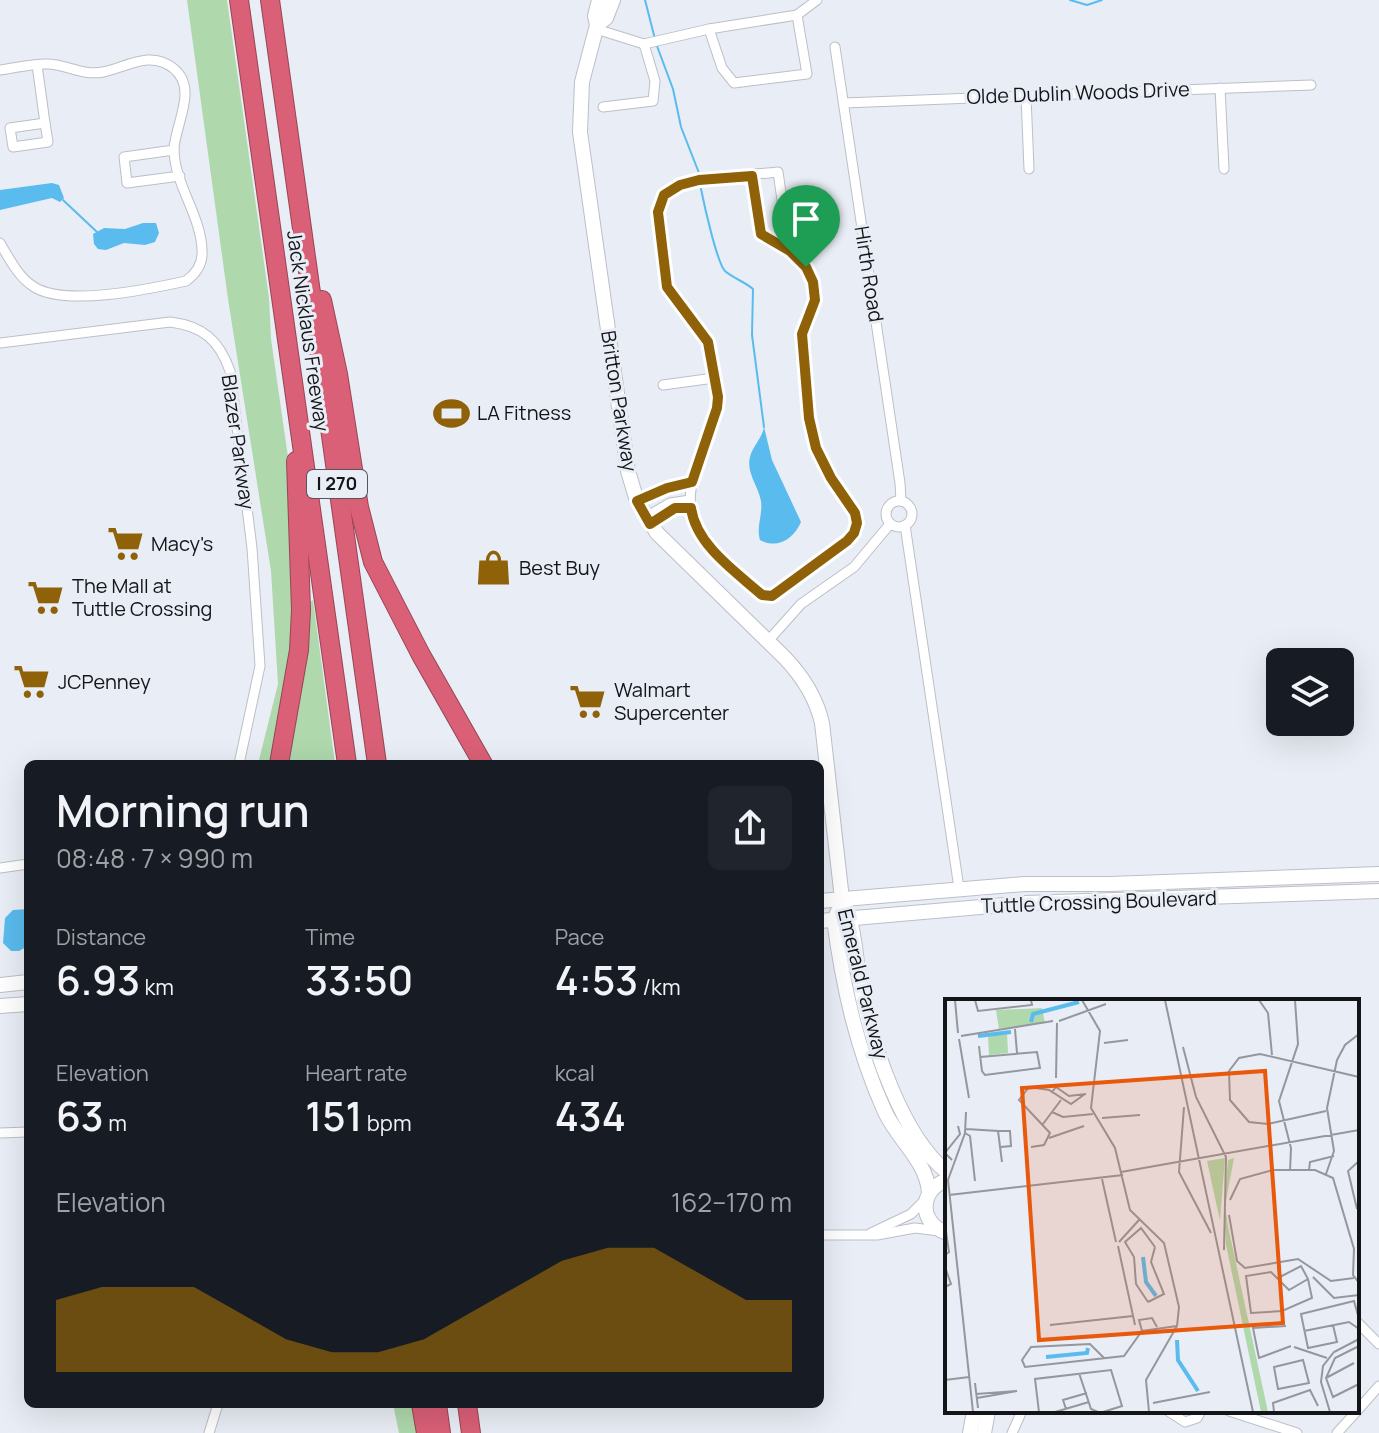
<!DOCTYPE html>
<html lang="en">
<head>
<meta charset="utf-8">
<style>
	:root { --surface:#171b24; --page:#20242c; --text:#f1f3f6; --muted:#9ea1a6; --accent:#8f620a }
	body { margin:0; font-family:Manrope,sans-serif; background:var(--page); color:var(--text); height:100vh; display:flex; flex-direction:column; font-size:30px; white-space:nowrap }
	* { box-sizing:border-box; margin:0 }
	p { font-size:26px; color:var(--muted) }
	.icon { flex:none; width:44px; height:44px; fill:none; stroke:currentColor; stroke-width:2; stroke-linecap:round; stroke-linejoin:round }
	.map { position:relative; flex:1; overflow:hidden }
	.sheet { position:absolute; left:24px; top:760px; width:800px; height:648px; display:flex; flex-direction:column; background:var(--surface); border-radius:12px; box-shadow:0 8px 32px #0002 }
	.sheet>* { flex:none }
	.fabs { position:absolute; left:1266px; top:648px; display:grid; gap:16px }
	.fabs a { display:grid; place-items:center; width:88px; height:88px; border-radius:12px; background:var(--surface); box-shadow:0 8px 32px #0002; font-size:40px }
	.pin { position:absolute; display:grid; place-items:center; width:68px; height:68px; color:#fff; margin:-82px -34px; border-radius:50% 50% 50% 0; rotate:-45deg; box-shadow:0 0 8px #0007 }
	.pin .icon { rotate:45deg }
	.round { display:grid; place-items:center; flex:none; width:84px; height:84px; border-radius:12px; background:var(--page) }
	.head { display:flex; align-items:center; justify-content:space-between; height:136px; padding:0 32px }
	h1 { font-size:44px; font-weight:600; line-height:60px }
	.figures { display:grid; grid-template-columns:repeat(3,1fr); gap:12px; height:136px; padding:8px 32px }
	.figures div { display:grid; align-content:center }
	.figures b { font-size:40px; font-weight:600 }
	.figures small { font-size:22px; font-weight:400 }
	.figures p { font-size:22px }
	.chart { height:224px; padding:16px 32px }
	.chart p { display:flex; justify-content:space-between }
	.chart svg { width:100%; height:144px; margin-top:8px; fill:var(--accent); opacity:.7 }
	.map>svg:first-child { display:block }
	.green { fill:#afd8ad }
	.water { fill:#5abbee }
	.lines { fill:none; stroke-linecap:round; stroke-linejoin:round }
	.stream { stroke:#5abbee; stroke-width:2 }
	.street-casing { stroke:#bcbfc7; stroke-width:11 }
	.secondary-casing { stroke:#bcbfc7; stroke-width:16 }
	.highway-casing { stroke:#954656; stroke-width:20 }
	.street { stroke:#fff; stroke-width:9 }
	.secondary { stroke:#fff; stroke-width:14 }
	.highway { stroke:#da6077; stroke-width:18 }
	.route-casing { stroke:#fff; stroke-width:16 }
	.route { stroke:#8f620a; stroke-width:10 }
	.labels { text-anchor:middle; stroke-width:6; stroke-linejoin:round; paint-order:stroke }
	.shield { fill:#e9edf5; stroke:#54565a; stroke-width:2 }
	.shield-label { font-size:18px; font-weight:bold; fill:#141518 }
	.street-label { font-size:20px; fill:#141518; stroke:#e9edf5 }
	.poi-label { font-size:20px; fill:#141518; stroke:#e9edf5; text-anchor:start }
	.inset-river { fill:none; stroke:#5abbee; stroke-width:4 }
	.inset-road { fill:none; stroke:#94979d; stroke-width:2 }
	.view { fill:#e8590c; fill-opacity:0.15; stroke:#e8590c; stroke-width:4 }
	.inset-edge { fill:none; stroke:#141518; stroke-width:4 }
</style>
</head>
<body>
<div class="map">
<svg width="1379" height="1433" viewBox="0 0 1379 1433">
	<rect width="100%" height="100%" fill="#e9edf5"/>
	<g class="green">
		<polygon points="187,0 227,0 269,298 271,339 289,464 295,613 287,689 269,764 258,764 278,684 271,571 228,299"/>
		<polygon points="313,600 335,764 285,764 306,605"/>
		<polygon points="393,1404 415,1404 420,1433 399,1433"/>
	</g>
	<g class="water">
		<polygon points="52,183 59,185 64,198 60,202 52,198 0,210 0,190"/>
		<polygon points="143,223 156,223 159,233 155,242 145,245 124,243 106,250 98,249 94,244 93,234 104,228 125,229"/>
		<path d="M764 427 772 460 801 522C793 540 777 549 760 540 756 526 763 515 761 501 758 485 746 473 750 457 753 445 762 439 764 427Z"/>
		<polygon points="28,909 28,946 19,951 11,951 3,943 5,918 13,910"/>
	</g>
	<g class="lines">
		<g class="stream">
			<polyline points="645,0 655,39"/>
			<polyline points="1070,0 1087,5 1102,0"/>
			<polyline points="657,46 673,89 681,127 699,173"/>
			<path d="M701 189C704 204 717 263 725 271 733 278 745 282 753 289L752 335 764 427"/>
			<polyline points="63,200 97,232"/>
		</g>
		<defs>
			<g id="street">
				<polyline points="596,29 644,44 709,29 797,15 817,0"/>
				<polyline points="709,29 722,68 734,83 807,74 797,15"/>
				<polyline points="835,47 900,483 901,501"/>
				<polyline points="37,65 45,123"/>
				<path d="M0 70C16 68 33 63 49 64 67 65 84 76 103 72 127 67 150 50 173 68 199 88 175 124 174 149 174 184 201 215 202 250 203 263 197 273 186 281 150 289 66 307 34 287 18 277 9 258 0 243"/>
				<polyline points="1220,88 1224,169"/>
				<polyline points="1026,96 1029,169"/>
				<polyline points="844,103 1311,85"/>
				<polyline points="603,107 653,101 655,81 644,44"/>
				<polygon points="45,123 48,142 13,147 10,128"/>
				<polyline points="174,150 124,157 127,183 180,176"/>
				<path d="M752 176 761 234 790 251 806 267 813 282 815 300 802 334 809 418 816 448 831 478 855 513 857 523 854 533 847 541 772 596 762 595C743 578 720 562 705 541 671 494 705 460 716 415 721 395 714 368 709 348 704 325 679 309 668 288 661 274 654 206 666 194 687 173 749 176 778 172L787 234 781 245"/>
				<path d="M0 343 170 322C203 326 219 340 230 371L252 548 260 666 239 764"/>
				<polyline points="663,385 714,378"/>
				<polyline points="637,501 667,488 692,482"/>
				<circle cx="899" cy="514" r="13"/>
				<polyline points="646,517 670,503 690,500"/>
				<polyline points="650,524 674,508"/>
				<polyline points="905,525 959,888"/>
				<polyline points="768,641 801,604 854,567 890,524"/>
				<polyline points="0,868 28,864"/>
				<polyline points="0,1133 28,1132"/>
				<polyline points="871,1233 911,1214 925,1200"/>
				<polyline points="820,1235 877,1235 915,1228 939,1231"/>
				<polyline points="1357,1322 1379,1344"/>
				<polyline points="1168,1411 1185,1422 1197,1418 1201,1411"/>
				<polyline points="1229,1411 1297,1433"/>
				<polyline points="1357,1411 1379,1386"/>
				<polyline points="209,1433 218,1404"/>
				<polyline points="1012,1433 1022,1411"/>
				<polyline points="1337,1433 1357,1411"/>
			</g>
			<g id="secondary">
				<path d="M599 0 595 16 597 25 582 82 580 132 628 471 637 501 657 533 785 658C803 677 816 697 822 723L842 899C856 927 855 959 861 989 872 1044 902 1137 947 1172"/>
				<polyline points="597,25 606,18 613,0"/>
				<polyline points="820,901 1025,884 1110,884 1379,874"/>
				<path d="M838 911 834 920C843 987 857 1050 885 1112 898 1140 926 1160 929 1192"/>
				<polyline points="820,921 1026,903 1379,891"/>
				<polyline points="0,985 28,982"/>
				<polyline points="0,1006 28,1004"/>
				<path d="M947 1180C918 1190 919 1224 947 1233"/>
				<polyline points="970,1433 974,1411"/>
				<polyline points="984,1433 988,1411"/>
			</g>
			<g id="highway">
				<polyline points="239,0 347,764"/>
				<polyline points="270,0 377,764"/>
				<polyline points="322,300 338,374 359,507 373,562 421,655 483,764"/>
				<polyline points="279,764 299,650 301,610 296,461"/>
				<polyline points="421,1404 426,1433"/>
				<polyline points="437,1404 441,1433"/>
				<polyline points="467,1404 471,1433"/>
			</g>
		</defs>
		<use href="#street" class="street-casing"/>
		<use href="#secondary" class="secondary-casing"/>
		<use href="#highway" class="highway-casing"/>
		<use href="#street" class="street"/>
		<use href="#secondary" class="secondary"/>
		<use href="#highway" class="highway"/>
	</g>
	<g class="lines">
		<defs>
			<path id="route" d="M752 176 761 234 790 251 806 267 813 282 815 300 802 334 809 418 816 448 831 478 855 513 857 523 854 533 847 541 772 596 762 595C736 572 696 545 691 508H675L650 524 637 501 667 488 692 482 717 408 718 397 708 342 667 287 658 212 664 195 680 185 699 180Z"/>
		</defs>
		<use href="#route" class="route-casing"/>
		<use href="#route" class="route"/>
	</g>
	<defs>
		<symbol id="stadium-bare" viewBox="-9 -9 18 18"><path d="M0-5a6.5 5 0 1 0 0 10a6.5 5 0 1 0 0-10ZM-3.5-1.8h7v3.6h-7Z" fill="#8f620a" stroke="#e9edf5" stroke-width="2.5" paint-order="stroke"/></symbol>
		<symbol id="supermarket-bare" viewBox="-9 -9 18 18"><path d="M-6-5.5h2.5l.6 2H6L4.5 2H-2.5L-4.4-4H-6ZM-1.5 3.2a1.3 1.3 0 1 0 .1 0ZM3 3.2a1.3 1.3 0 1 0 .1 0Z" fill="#8f620a" stroke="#e9edf5" stroke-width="2.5" paint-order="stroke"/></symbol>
		<symbol id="shop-bare" viewBox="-9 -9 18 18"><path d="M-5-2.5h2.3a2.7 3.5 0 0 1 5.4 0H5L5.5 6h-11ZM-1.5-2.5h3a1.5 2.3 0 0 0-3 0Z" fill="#8f620a" stroke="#e9edf5" stroke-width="2.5" paint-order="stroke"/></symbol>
	</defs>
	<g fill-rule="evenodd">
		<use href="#stadium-bare" x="426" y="388" width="51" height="51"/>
		<use href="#supermarket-bare" x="100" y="518" width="51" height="51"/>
		<use href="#shop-bare" x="468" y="542" width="51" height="51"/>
		<use href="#supermarket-bare" x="20" y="572" width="51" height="51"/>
		<use href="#supermarket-bare" x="6" y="656" width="51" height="51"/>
		<use href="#supermarket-bare" x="562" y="676" width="51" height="51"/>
	</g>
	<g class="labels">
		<rect class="shield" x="307" y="470" width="60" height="28" rx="6"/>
		<g class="shield-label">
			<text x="337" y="490">I 270</text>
		</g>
		<g class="street-label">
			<text transform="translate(1078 93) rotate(-2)" y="7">Olde Dublin Woods Drive</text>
			<text transform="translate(869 274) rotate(81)" y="7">Hirth Road</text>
			<text transform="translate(308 331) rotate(82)" y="7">Jack Nicklaus Freeway</text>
			<text transform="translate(619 401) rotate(81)" y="7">Britton Parkway</text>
			<text transform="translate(238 442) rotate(82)" y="7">Blazer Parkway</text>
			<text transform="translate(1099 902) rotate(-2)" y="7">Tuttle Crossing Boulevard</text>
			<text transform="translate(863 984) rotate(76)" y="7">Emerald Parkway</text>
		</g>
		<g class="poi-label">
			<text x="477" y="420">LA Fitness</text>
			<text x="151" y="551">Macy's</text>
			<text x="519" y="575">Best Buy</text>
			<text x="72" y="593">The Mall at<tspan x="72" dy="23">Tuttle Crossing</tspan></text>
			<text x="58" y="689">JCPenney</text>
			<text x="614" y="697">Walmart<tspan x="614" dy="23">Supercenter</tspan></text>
		</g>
	</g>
	<g transform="translate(945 999)">
		<rect width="414" height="414" fill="#e9edf5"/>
		<path d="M97 9 100 24 54 30 51 11ZM62 34 63 54 44 56 43 36ZM280 159 275 222 262 162ZM289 159 280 207 283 227 323 413H316L281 246 279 206 283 161Z" fill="#afd8ad"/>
		<path class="inset-river" d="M86 23 88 15 134 3M33 37 66 33M198 258 201 283 211 297M232 341 233 361 253 392M101 358 142 354 143 349"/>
		<path class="inset-road" d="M10 1 13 34M30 1 33 12 87 6 86 1M137 1 155 32 146 109 170 149 185 211 219 244 234 308 232 327 201 381 204 413M220 1 308 413M314 1 323 14 327 56M114 22 161 5M70 30 72 54M16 37 108 22M14 40 24 99M159 44 183 41M34 47 35 56 37 72 40 76 95 69 92 53 35 58M238 48 251 98 281 158 279 251M111 79 112 24M107 93 111 88 124 97 141 95M239 108 234 173 266 234M381 112 323 125 304 123 285 101 284 72 294 59 315 55 414 78M21 113 20 134 3 181 28 413M107 113 118 118 148 115M157 119 195 116M98 125 116 101M21 130 53 132 57 163M53 132H65L66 147 56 148M20 134 25 137 30 182M104 139 139 127M86 148 99 146 105 134 74 101 84 88 104 91 126 105 140 95M7 161 0 154 15 135 13 127M364 171 365 163 389 157M345 172 346 149 334 102 353 45 350 1M176 173 414 131M381 175 389 152 382 109 392 61 400 46 414 35M157 180 171 243M4 196 178 176M285 201 295 180 328 171H370L388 179 409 250 408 276 414 284M412 210 403 172 414 162M284 216 292 262 300 269 353 260 386 282 409 279M0 226 4 253 0 256M174 243 194 221M173 247 190 326M0 268 6 285 0 288M368 278 389 299 414 296M333 279 356 267 363 280 367 299 337 312 306 314 301 277 326 273 344 291 363 280M203 303 191 285 189 258 180 243 196 229 210 248M203 303 219 295 206 263 210 248M105 326 188 317M388 326 392 343 363 349 356 315 409 302 414 320M341 327 308 329 314 359 346 347M197 332 194 321 207 319 212 328M359 332 404 323 414 330M414 347 390 359 381 379 388 398 414 385M349 348 382 359M159 359 145 345 86 348 77 361 80 368 179 357 197 332 232 327M358 361 364 384 333 390 329 368ZM134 374 146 410 153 413M381 379 409 364M0 381 24 378M30 384 33 409M31 395 72 392 32 399M208 404 265 393M121 410 118 401 142 394M94 413 90 380 166 371 177 407 158 413M110 413 144 403M329 413 328 404 365 391 373 407M385 413 376 383 378 367 389 353 414 340"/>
		<path class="view" d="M320 72 338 324 94 341 77 89Z"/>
		<rect width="414" height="414" class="inset-edge"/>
	</g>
</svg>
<div class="fabs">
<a><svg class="icon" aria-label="layers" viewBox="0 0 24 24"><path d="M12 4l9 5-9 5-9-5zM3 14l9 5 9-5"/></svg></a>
</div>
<div class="pin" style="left:806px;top:267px;background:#1e9e55"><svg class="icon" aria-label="arrive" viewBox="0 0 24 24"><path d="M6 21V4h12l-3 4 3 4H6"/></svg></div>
<section class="sheet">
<div class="head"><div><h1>Morning run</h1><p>08:48 · 7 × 990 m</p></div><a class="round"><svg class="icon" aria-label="share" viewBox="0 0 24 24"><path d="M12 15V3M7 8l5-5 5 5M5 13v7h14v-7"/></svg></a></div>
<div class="figures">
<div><p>Distance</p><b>6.93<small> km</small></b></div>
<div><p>Time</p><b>33:50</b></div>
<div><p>Pace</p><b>4:53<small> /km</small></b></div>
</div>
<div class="figures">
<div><p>Elevation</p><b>63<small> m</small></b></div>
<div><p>Heart rate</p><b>151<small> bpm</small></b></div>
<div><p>kcal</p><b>434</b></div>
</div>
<div class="chart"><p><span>Elevation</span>162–170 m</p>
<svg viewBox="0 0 160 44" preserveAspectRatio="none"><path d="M0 44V22L10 18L20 18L30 18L40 26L50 34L60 38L70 38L80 34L90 26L100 18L110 10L120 6L130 6L140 14L150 22L160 22V44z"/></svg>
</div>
</section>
</div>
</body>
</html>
